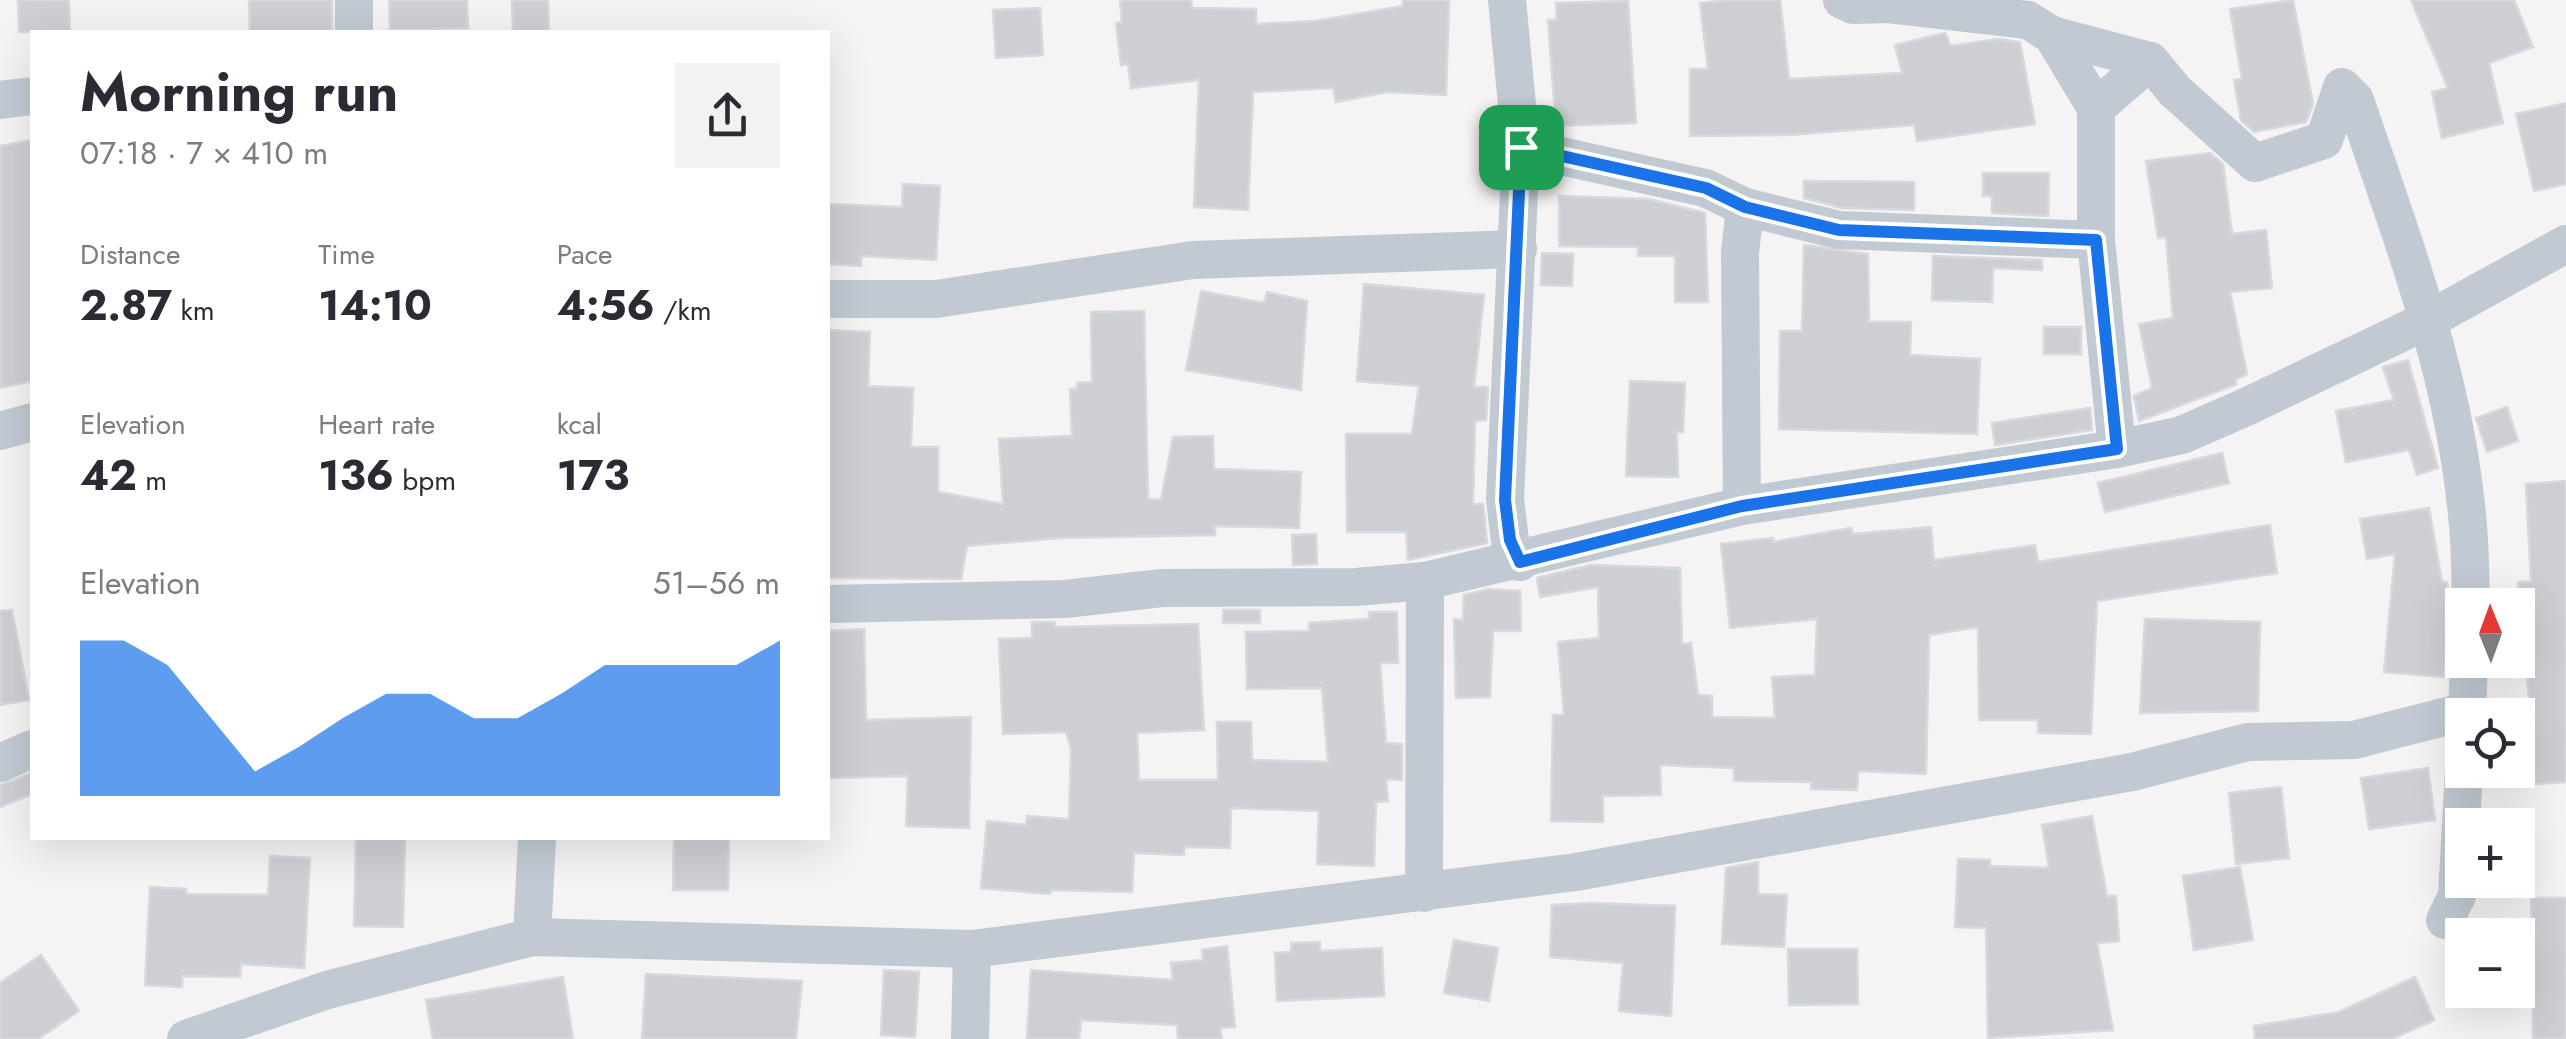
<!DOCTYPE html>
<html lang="en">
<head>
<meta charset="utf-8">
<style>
	:root { --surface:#fff; --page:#f2f2f3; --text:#2b2b33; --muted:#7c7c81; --accent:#1a73e8 }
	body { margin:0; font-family:Jost,sans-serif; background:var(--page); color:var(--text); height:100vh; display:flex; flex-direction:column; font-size:38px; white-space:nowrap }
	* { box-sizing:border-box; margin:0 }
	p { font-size:32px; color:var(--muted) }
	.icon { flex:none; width:55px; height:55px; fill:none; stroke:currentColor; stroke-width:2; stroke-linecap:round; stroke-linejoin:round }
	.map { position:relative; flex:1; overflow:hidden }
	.drawer { position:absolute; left:30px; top:30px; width:800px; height:810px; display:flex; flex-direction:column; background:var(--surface); border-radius:0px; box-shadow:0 10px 40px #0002 }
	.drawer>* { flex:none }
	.needle { width:65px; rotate:359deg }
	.buttons { position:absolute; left:2445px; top:588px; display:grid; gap:20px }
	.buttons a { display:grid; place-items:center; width:90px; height:90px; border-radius:0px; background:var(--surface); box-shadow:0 10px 40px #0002; font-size:50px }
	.pin { position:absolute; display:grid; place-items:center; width:85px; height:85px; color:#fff; margin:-42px; border-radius:20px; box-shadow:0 5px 15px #0006 }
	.round { display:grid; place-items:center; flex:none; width:105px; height:105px; border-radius:0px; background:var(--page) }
	.headline { display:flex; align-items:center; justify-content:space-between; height:170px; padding:0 50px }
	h1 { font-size:55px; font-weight:700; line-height:75px }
	.figures { display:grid; grid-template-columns:repeat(3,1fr); gap:15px; height:170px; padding:10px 50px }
	.figures div { display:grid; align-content:center }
	.figures b { font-size:42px; font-weight:700 }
	.figures small { font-size:28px; font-weight:400 }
	.figures p { font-size:28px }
	.chart { height:280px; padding:20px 50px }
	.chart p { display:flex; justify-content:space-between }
	.chart svg { width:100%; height:180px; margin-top:10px; fill:var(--accent); opacity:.7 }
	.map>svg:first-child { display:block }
	.building { fill:#cdcfd5; stroke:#d7d9de; stroke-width:2.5 }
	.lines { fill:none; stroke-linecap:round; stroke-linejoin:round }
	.minor { stroke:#c1cad2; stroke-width:38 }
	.route-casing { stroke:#fff; stroke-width:20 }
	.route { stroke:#1a73e8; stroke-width:12 }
</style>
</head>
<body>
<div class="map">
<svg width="2566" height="1039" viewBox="0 0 2566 1039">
	<rect width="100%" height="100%" fill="#f5f3f3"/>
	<g class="building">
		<polygon points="18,0 69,0 70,32 19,32"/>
		<polygon points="249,0 332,0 332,32 250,32"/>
		<polygon points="389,0 467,0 468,28 390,30"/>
		<polygon points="512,0 548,0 549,31 513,32"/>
		<polygon points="1120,0 1191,0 1192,8 1256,9 1256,24 1316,21 1403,6 1403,0 1449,0 1446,95 1387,92 1336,102 1333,88 1253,92 1248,210 1194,207 1199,80 1131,88 1128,64 1121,65 1116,23 1122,22"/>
		<polygon points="1728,0 1780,0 1789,79 1902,73 1895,45 1945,33 1951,46 1998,39 2020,42 2035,124 1917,141 1914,125 1789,135 1690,136 1690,69 1708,69 1700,3"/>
		<polygon points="2293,0 2313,104 2306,122 2254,132 2241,120 2234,80 2242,79 2230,9"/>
		<polygon points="2411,0 2514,0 2533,47 2489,63 2503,123 2442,138 2432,92 2448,88"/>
		<polygon points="1628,1 1636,123 1556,126 1548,20 1557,20 1556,3"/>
		<polygon points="1040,8 1043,55 996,58 993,10"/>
		<polygon points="2566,103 2566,184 2534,191 2516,114"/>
		<polygon points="32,140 32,381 0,388 0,146"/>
		<polygon points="2210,153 2223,164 2232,234 2266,230 2272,288 2230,292 2247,374 2235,380 2237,384 2139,421 2134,396 2152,388 2139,324 2173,318 2166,237 2158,238 2146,161"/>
		<polygon points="1983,173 2049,173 2048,216 1992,213 1992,196 1983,196"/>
		<polygon points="1804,181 1914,182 1914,210 1842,208 1804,198"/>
		<polygon points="903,184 940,186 936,260 861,256 861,266 828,264 828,204 902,207"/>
		<polygon points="1559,196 1649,199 1705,213 1708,302 1675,302 1675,256 1638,256 1638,247 1559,246"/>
		<polygon points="1804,245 1868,254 1869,322 1911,322 1910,355 1980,359 1977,434 1779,429 1780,331 1802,331"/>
		<polygon points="1542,253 1573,254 1572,286 1541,285"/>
		<polygon points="1933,256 2042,260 2042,270 1993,268 1992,302 1932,300"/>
		<polygon points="1364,284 1484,295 1474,387 1488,387 1486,420 1475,421 1473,504 1483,504 1487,543 1408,560 1406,532 1347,532 1346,434 1412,434 1419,386 1357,381"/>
		<polygon points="1201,291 1264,303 1267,292 1307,301 1301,390 1186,370"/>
		<polygon points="1144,311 1148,499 1161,500 1173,437 1213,436 1214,469 1301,472 1299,528 1215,526 1215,535 1059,538 967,546 961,579 828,578 828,330 870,332 868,386 913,388 911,447 938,447 938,492 1003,504 999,439 1072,436 1070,389 1077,389 1077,383 1092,382 1091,312"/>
		<rect x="2044" y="327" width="37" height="27"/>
		<polygon points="2408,360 2438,468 2417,475 2409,450 2346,462 2336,411 2394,400 2383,367"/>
		<polygon points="1630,381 1685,383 1683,432 1677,432 1678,477 1626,476"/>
		<polygon points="2507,407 2518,441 2487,452 2476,418"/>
		<polygon points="2090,408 2092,430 1995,445 1992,423"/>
		<polygon points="2222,453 2229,483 2105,512 2098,483"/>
		<polygon points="2566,481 2566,782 2524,785 2520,733 2533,732 2522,634 2518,634 2518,582 2531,582 2526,484"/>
		<polygon points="2429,508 2442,582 2447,582 2450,613 2444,677 2384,672 2395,554 2367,559 2360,519"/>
		<polygon points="2270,525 2277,573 2097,601 2091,734 2038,733 2038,720 1979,720 1978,627 1929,635 1926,774 1858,771 1857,790 1811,789 1811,782 1734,781 1734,768 1660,765 1661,795 1603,796 1603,822 1551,821 1553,715 1564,715 1558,642 1599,638 1598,587 1540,597 1537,578 1591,565 1680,568 1682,644 1691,643 1698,695 1712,696 1712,717 1775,718 1772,677 1815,675 1817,619 1730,628 1721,544 1773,538 1773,542 1851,528 1853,534 1931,527 1934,560 2035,545 2038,562"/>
		<polygon points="1316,534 1317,564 1293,565 1292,535"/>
		<polygon points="1489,589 1520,591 1521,631 1493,631 1490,697 1456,698 1454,619 1463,620 1464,595"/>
		<polygon points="12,610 29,700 0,705 0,611"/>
		<rect x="1223" y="610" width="37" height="13"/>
		<polygon points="1369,612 1397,612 1398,663 1380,663 1386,743 1402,744 1402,780 1386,779 1388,801 1376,802 1374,866 1317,864 1319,811 1231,808 1230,848 1184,847 1184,855 1134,853 1132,892 1051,890 1050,894 981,888 987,821 1026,825 1027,816 1069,819 1071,750 1066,732 1003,734 999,639 1032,638 1032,622 1055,622 1055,627 1198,624 1204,730 1137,733 1139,780 1218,780 1217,722 1251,722 1252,760 1328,762 1322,688 1247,689 1246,632 1309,631 1309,623 1369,619"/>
		<polygon points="2145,619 2260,622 2258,711 2140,713"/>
		<polygon points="864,629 866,720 971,717 969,828 906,826 908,776 829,778 828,631"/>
		<polygon points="2428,768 2435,820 2369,829 2361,778"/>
		<polygon points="32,773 32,794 0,807 0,785"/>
		<polygon points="2281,787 2289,858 2236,864 2229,793"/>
		<polygon points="2092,816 2107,896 2116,896 2119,941 2097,943 2113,1030 1988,1038 1986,928 1955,927 1958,859 1990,860 1990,866 2049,868 2042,825"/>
		<polygon points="356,838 405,838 403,927 354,926"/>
		<polygon points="674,838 729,838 728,890 673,890"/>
		<polygon points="270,856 310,858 304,968 241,964 240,977 182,976 182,987 145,985 150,887 186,889 186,894 268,895"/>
		<polygon points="1758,862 1758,894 1787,895 1784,947 1722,944 1726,868"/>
		<polygon points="2240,867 2253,940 2194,950 2183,876"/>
		<polygon points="2531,898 2566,898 2566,1039 2533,1039"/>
		<polygon points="1591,903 1675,906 1671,1016 1619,1011 1623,963 1550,957 1552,905"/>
		<polygon points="1454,940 1498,948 1489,1001 1444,993"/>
		<polygon points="1320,942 1320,951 1382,948 1384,996 1277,1001 1275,953 1291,952 1291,943"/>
		<polygon points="1227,946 1235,1027 1220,1028 1222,1039 1178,1039 1177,1025 1081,1020 1079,1039 1027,1039 1031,970 1173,980 1171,963 1203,960 1202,950"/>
		<polygon points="1788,949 1857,949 1858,1004 1789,1005"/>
		<polygon points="41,955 79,1011 38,1039 0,1039 0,983"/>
		<polygon points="884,970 919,972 915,1037 881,1035"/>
		<polygon points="646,974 802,981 796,1039 642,1039"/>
		<polygon points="563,977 573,1039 433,1039 426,1000"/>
		<polygon points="2415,977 2434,1020 2392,1039 2255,1039 2254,1026 2339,1012"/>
	</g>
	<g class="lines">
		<g class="minor">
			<polyline points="354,0 354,32"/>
			<polyline points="1507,0 1521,147 1505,499 1510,541 1520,562"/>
			<polyline points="1842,0 1853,5 1888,4 2028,20 2052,35 2096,108"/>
			<path d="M2052 35 2150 61 2175 91 2255 163 2324 140 2342 87 2355 100C2411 265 2476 429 2470 605"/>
			<polyline points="0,100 32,96"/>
			<polyline points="1521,147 1705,188 1745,207 1740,253 1742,506"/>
			<polyline points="1745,207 1839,230 2096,240"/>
			<polyline points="828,299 936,299 1193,260 1518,249"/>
			<polyline points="0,431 32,422"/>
			<polyline points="2117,449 2096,240 2096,108 2150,61"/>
			<polyline points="828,604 1065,599 1162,588 1356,587 1425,581 1742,506 2117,449 2182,435 2246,407 2430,319 2566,244"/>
			<polyline points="2467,715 2469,660"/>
			<polyline points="0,763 32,749"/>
			<polyline points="1424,893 1425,581"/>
			<polyline points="2445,920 2457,896 2464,770"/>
			<polyline points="532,937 537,838"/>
			<polyline points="186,1039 327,990 532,937 972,949 1576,872 2132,772 2248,742 2354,740 2467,711"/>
			<polyline points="970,1039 972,949"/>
		</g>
	</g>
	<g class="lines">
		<defs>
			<polygon id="route" points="1521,147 1706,188 1745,207 1839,230 2096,240 2117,449 1742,506 1520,562 1510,540 1505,500"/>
		</defs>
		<use href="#route" class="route-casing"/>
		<use href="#route" class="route"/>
	</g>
</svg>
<div class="buttons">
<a><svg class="needle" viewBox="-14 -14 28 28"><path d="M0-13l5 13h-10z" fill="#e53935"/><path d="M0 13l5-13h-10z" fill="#7c7c81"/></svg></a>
<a><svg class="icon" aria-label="locate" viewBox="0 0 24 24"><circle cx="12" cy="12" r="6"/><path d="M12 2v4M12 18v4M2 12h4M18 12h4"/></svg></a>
<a>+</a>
<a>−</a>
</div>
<div class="pin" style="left:1521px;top:147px;background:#1e9e55"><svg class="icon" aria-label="arrive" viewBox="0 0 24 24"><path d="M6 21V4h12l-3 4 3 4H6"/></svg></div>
<section class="drawer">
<div class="headline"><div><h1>Morning run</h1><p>07:18 · 7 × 410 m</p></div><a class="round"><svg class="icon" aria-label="share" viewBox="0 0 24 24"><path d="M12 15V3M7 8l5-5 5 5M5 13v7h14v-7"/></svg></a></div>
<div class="figures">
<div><p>Distance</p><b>2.87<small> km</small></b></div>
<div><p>Time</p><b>14:10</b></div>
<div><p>Pace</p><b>4:56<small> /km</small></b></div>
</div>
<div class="figures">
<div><p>Elevation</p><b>42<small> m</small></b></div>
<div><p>Heart rate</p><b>136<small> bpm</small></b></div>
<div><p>kcal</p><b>173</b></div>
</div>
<div class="chart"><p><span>Elevation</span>51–56 m</p>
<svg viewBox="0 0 160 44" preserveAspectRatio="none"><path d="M0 44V6L10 6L20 12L30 25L40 38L50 32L60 25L70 19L80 19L90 25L100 25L110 19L120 12L130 12L140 12L150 12L160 6V44z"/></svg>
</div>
</section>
</div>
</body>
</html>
